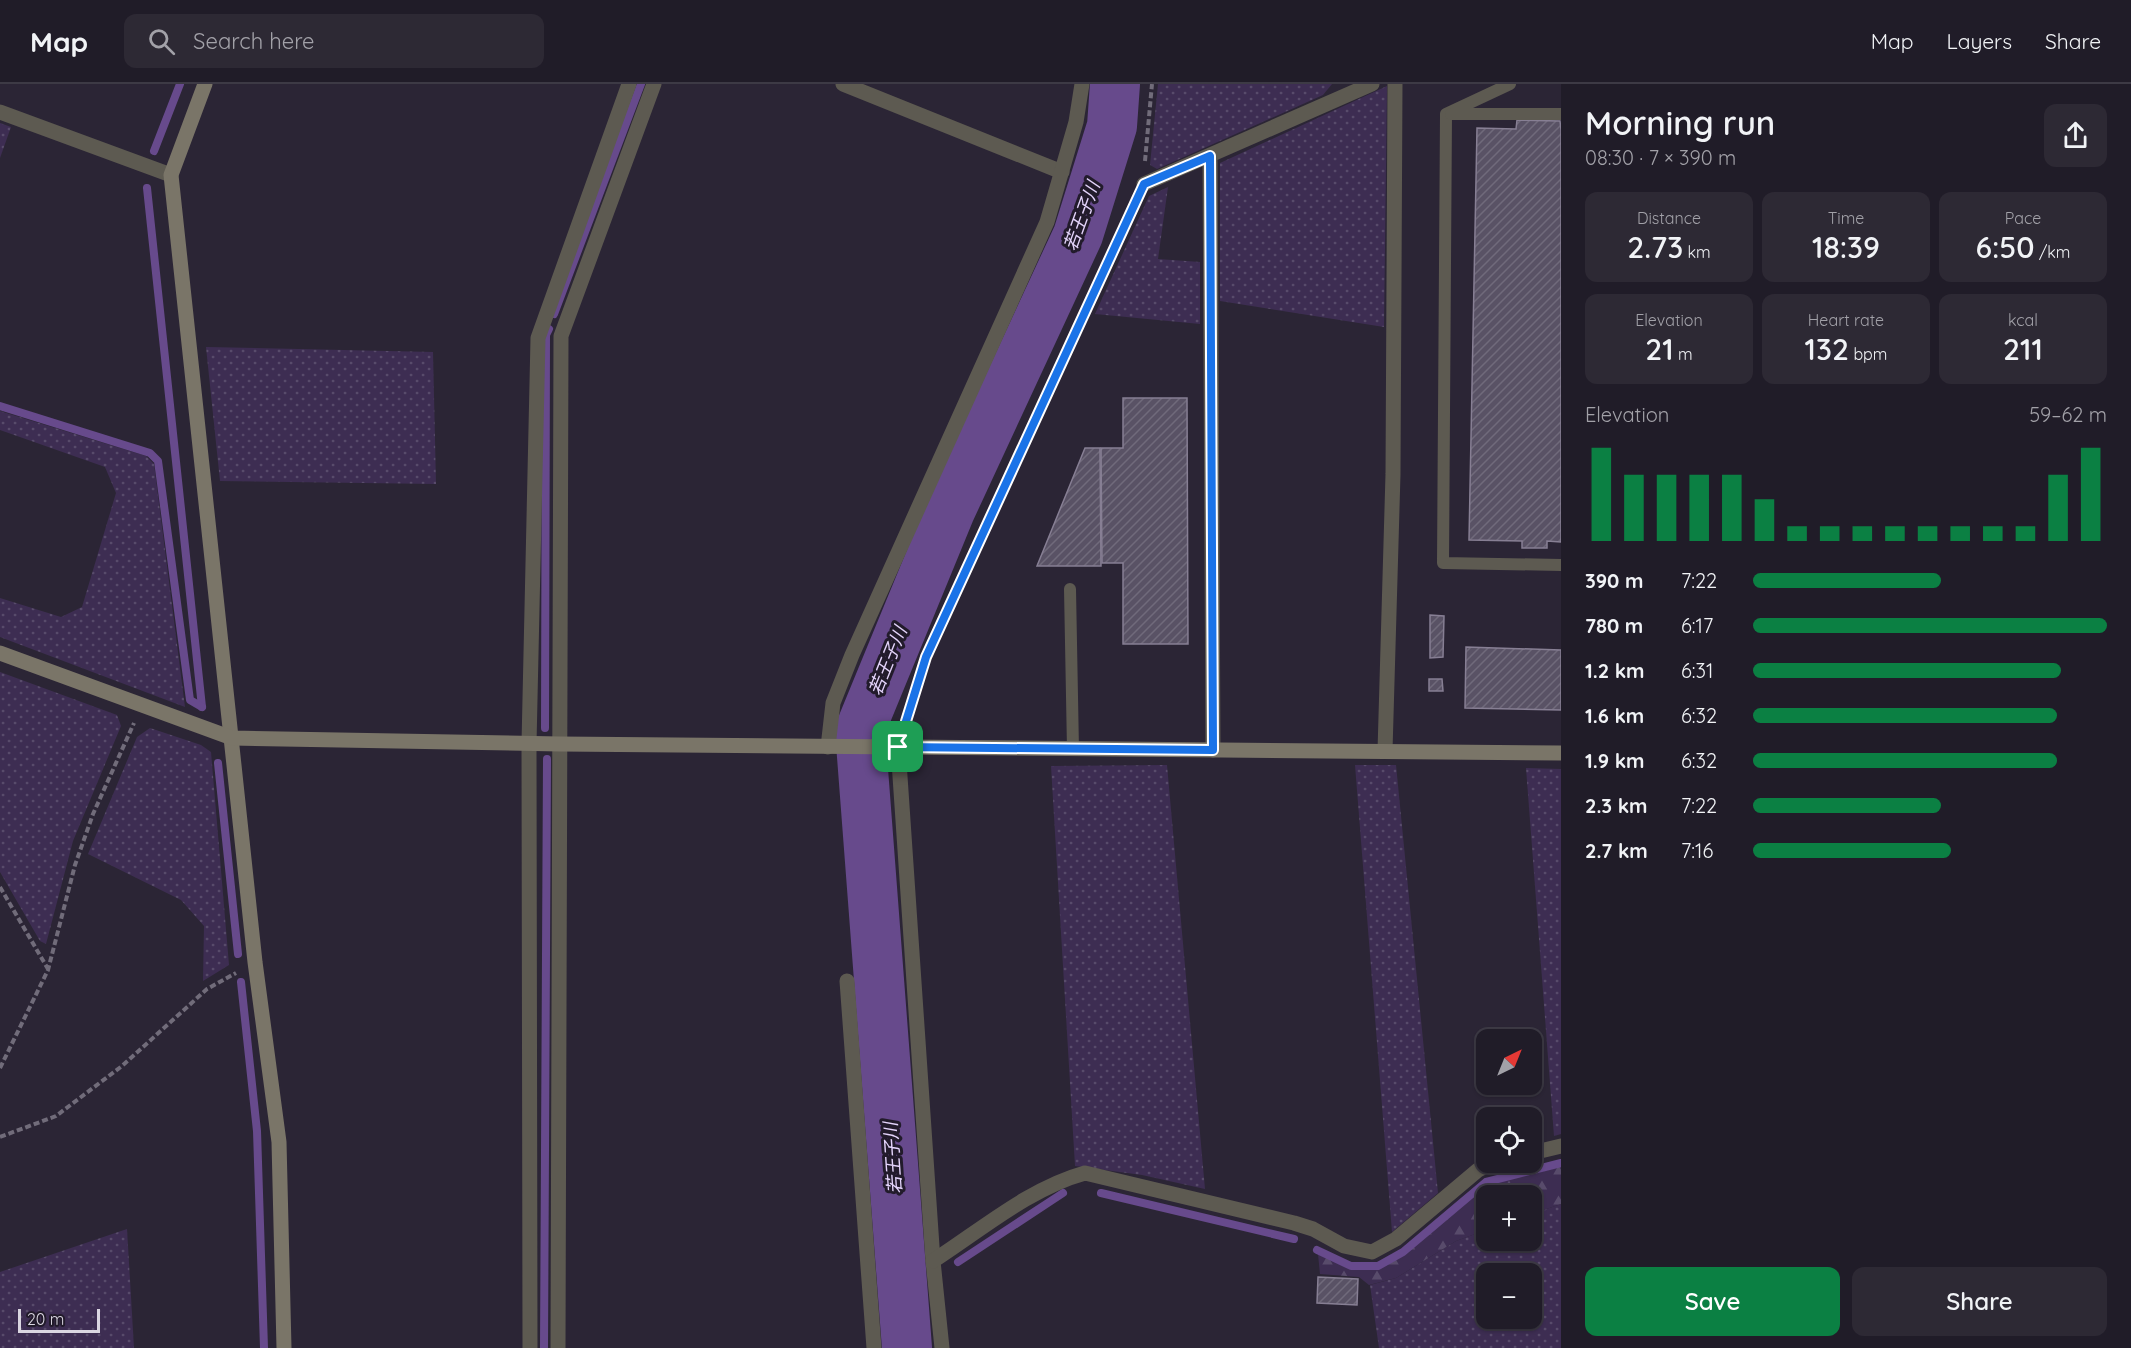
<!DOCTYPE html>
<html lang="en">
<head>
<meta charset="utf-8">
<style>
	:root { --surface:#201c28; --page:#2d2934; --text:#f1f3f6; --muted:#a2a1a8; --line:#3d3a45; --accent:#0b8043 }
	body { margin:0; font-family:Quicksand,"Noto Sans JP",sans-serif; background:var(--page); color:var(--text); height:100vh; display:flex; flex-direction:column; font-size:22px; white-space:nowrap }
	* { box-sizing:border-box; margin:0 }
	p { font-size:20px; color:var(--muted) }
	.icon { flex:none; width:33px; height:33px; fill:none; stroke:currentColor; stroke-width:2; stroke-linecap:round; stroke-linejoin:round }
	.map { position:relative; flex:1; overflow:hidden }
	.details { display:flex; flex-direction:column; background:var(--surface); width:570px }
	.details>* { flex:none }
	.needle { width:39px; rotate:43deg }
	.buttons { position:absolute; left:1476px; top:945px; display:grid; gap:12px }
	.buttons a { display:grid; place-items:center; width:66px; height:66px; border-radius:12px; background:var(--surface); box-shadow:0 2px 4px #0004,0 0 0 2px var(--line); font-size:30px }
	.scale { position:absolute; left:18px; bottom:15px; width:82px; box-sizing:border-box; padding-left:6px; border:3px solid #dad6e1; border-top:0; font-size:16px; line-height:21px; white-space:nowrap; color:#dad6e1; -webkit-text-stroke:4px #221b2b; paint-order:stroke }
	.pin { position:absolute; display:grid; place-items:center; width:51px; height:51px; color:#fff; margin:-26px; border-radius:12px; box-shadow:0 3px 9px #0006 }
	.round { display:grid; place-items:center; flex:none; width:63px; height:63px; border-radius:12px; background:var(--page) }
	.headline { display:flex; align-items:center; justify-content:space-between; height:102px; padding:0 24px }
	h1 { font-size:33px; font-weight:600; line-height:45px }
	.metrics { display:grid; grid-template-columns:repeat(3,1fr); gap:9px; height:102px; padding:6px 24px }
	.metrics div { display:grid; align-content:center; border-radius:12px; background:var(--page); text-align:center }
	.metrics b { font-size:30px; font-weight:600 }
	.metrics small { font-size:16px; font-weight:400 }
	.metrics p { font-size:16px }
	.chart { height:168px; padding:12px 24px }
	.chart p { display:flex; justify-content:space-between }
	.chart svg { width:100%; height:108px; margin-top:6px; stroke:var(--accent); stroke-width:6 }
	.cta { display:flex; gap:12px; margin-top:auto; padding:12px 24px }
	.cta a { flex:1; height:69px; border-radius:12px; background:var(--accent); color:#fff; font-size:24px; font-weight:600; line-height:69px; text-align:center }
	.cta a+a { background:var(--page); color:var(--text) }
	ul { padding:0 24px; list-style:none; font-size:20px }
	li { display:grid; grid-template-columns:96px 72px 1fr; align-items:center; height:45px }
	li i { height:15px; border-radius:8px; background:var(--accent) }
	header { display:flex; align-items:center; gap:36px; box-sizing:border-box; height:84px; padding:0 30px; background:var(--surface); border-bottom:2px solid var(--line) }
	header strong { font-size:28px }
	nav { display:flex; gap:33px; margin-inline-start:auto; font-size:21px }
	.search { width:420px; height:54px; background:var(--page); display:flex; align-items:center; gap:15px; box-sizing:border-box; padding:0 21px; border-radius:12px; color:var(--muted); font-size:22px }
	main { display:flex; flex:1; min-height:0 }
	.map>svg:first-child { display:block }
	.grass { fill:url(#grass-dots); fill-rule:evenodd }
	.forest { fill:url(#forest-firs) }
	.lines { fill:none; stroke-linecap:round; stroke-linejoin:round }
	.stream { stroke:#674a8c; stroke-width:8 }
	.river { stroke:#674a8c; stroke-width:50 }
	.building { fill:url(#building-hatch); stroke:#877f94; stroke-width:1.5 }
	.path { stroke:#716c7a; stroke-width:4; stroke-dasharray:6 3; stroke-linecap:butt }
	.lane { stroke:#5d5a51; stroke-width:12 }
	.street { stroke:#5d5a51; stroke-width:15 }
	.secondary { stroke:#7a7568; stroke-width:15 }
	.route-casing { stroke:#fff; stroke-width:12 }
	.route { stroke:#1a73e8; stroke-width:8 }
	.labels { text-anchor:middle; stroke-width:6; stroke-linejoin:round; paint-order:stroke }
	.water-label { font-size:18px; font-style:italic; fill:#e5d5fc; stroke:#221b2b }
</style>
</head>
<body>
<header>
<strong>Map</strong>
<div class="search"><svg class="icon" aria-label="search" viewBox="0 0 24 24"><circle cx="10" cy="10" r="6"/><path d="M15 15l6 6"/></svg>Search here</div>
<nav><a>Map</a><a>Layers</a><a>Share</a></nav>
</header>
<main>
<div class="map">
<svg width="1561" height="1264" viewBox="0 0 1561 1264">
	<defs>
		<pattern id="grass-dots" width="8" height="8" patternUnits="userSpaceOnUse" patternTransform="scale(1.5)"><rect width="8" height="8" fill="#3d2d52"/><path d="M2 2h.1M6 6h.1" fill="none" stroke="#584b6b" stroke-width="1.8" stroke-linecap="round"/></pattern>
		<pattern id="forest-firs" width="22" height="20" patternUnits="userSpaceOnUse" patternTransform="scale(1.5)"><rect width="22" height="20" fill="#3d2d52"/><path d="M5 1l3.5 6h-7zM16 11l3.5 6h-7z" fill="#584b6b"/></pattern>
		<pattern id="building-hatch" width="6" height="6" patternUnits="userSpaceOnUse" patternTransform="scale(1.5)"><rect width="6" height="6" fill="#595265"/><path d="M-1 1l2-2M0 6l6-6M5 7l2-2" fill="none" stroke="#706a7b"/></pattern>
	</defs>
	<rect width="100%" height="100%" fill="#2b2535"/>
	<g class="grass">
		<polygon points="1158,0 1332,0 1323,11 1157,85 1150,81"/>
		<polygon points="1387,2 1384,243 1220,217 1220,79"/>
		<polygon points="0,39 11,43 0,74"/>
		<polygon points="1168,103 1158,175 1200,178 1200,240 1095,230 1149,112"/>
		<polygon points="206,263 433,268 436,400 220,397"/>
		<polygon points="0,327 146,372 154,380 185,623 0,553 0,514 61,533 82,523 116,409 105,383 0,346"/>
		<polygon points="0,588 117,631 121,642 73,757 46,860 40,857 0,788"/>
		<polygon points="150,644 201,661 211,668 229,881 203,897 204,842 181,816 88,770 137,653"/>
		<polygon points="1167,681 1205,1105 1142,1091 1075,1082 1051,682"/>
		<polygon points="1355,681 1396,681 1438,1109 1392,1148"/>
		<polygon points="1526,684 1561,685 1561,1050 1554,1052"/>
		<path d="M1561 1120V1264H1379L1370 1201 1396 1194 1456 1157 1486 1146V1156H1532V1130ZM1486 1190H1532V1234H1486Z"/>
		<polygon points="127,1145 134,1264 0,1264 0,1188"/>
	</g>
	<polygon class="forest" points="1561,1082 1561,1120 1532,1130 1532,1112 1486,1112 1486,1146 1456,1157 1396,1194 1369,1201 1359,1193 1320,1190 1318,1170 1351,1185 1379,1183 1404,1169 1488,1101 1508,1092"/>
	<g class="lines">
		<g class="stream">
			<polyline points="154,67 180,0"/>
			<polyline points="147,104 202,623"/>
			<polyline points="554,230 641,0"/>
			<polyline points="0,322 150,369 158,377 190,616 202,623"/>
			<polyline points="545,644 546,251 549,245"/>
			<polyline points="218,679 238,870"/>
			<polyline points="241,898 257,1047 264,1264"/>
			<polyline points="1101,1109 1294,1155"/>
			<polyline points="1317,1166 1351,1182 1378,1182 1403,1168 1486,1098 1561,1079"/>
			<polyline points="958,1178 1063,1109"/>
			<polyline points="900,1185 915,1183"/>
			<polyline points="544,1264 547,675"/>
		</g>
		<polyline class="river" points="907,1264 860,646 950,427 1078,151 1112,42 1115,0"/>
	</g>
	<g class="building">
		<polygon points="1517,36 1560,37 1561,46 1561,458 1547,457 1547,464 1522,464 1522,457 1469,456 1477,44 1516,45"/>
		<polygon points="1123,314 1187,314 1188,560 1123,560 1123,479 1102,479 1101,364 1123,364"/>
		<polygon points="1085,364 1100,364 1101,482 1037,482"/>
		<polygon points="1430,531 1444,532 1443,573 1430,574"/>
		<polygon points="1466,563 1561,566 1561,626 1465,624"/>
		<polygon points="1429,595 1442,595 1443,607 1429,607"/>
		<polygon points="1318,1193 1358,1195 1357,1221 1317,1219"/>
	</g>
	<g class="lines">
		<g class="path">
			<polyline points="1145,77 1152,0"/>
			<polyline points="904,644 926,573 1135,118"/>
			<polyline points="0,803 48,885"/>
			<polyline points="0,984 48,886 75,781 93,730 134,639"/>
			<polyline points="0,1053 56,1032 122,982 207,905 236,889"/>
		</g>
		<g class="lane">
			<polyline points="1510,0 1446,30 1443,479 1561,481"/>
			<polyline points="1451,30 1561,30"/>
			<polyline points="1070,505 1073,666"/>
		</g>
		<g class="street">
			<polyline points="843,0 1062,88"/>
			<polyline points="0,28 171,91"/>
			<polyline points="1210,72 1213,666"/>
			<polyline points="1144,100 1372,0"/>
			<polyline points="828,663 833,619 852,571 1047,138 1076,38 1082,0"/>
			<polyline points="898,663 933,1177 942,1264"/>
			<polyline points="1385,667 1393,390 1395,0"/>
			<polyline points="847,897 874,1264"/>
			<polyline points="1532,1069 1561,1062"/>
			<path d="M933 1177C981 1146 1030 1104 1085 1089L1294 1139 1313 1145 1344 1162 1372 1168 1396 1155 1478 1086 1494 1078"/>
			<polyline points="530,1264 529,660 538,254 629,0"/>
			<polyline points="558,1264 561,252 654,0"/>
		</g>
		<g class="secondary">
			<polyline points="205,0 171,91 255,878 279,1058 284,1264"/>
			<polyline points="0,569 232,654 560,660 1561,669"/>
		</g>
	</g>
	<g class="lines">
		<defs>
			<polygon id="route" points="1210,72 1213,666 898,663 926,573 1144,100"/>
		</defs>
		<use href="#route" class="route-casing"/>
		<use href="#route" class="route"/>
	</g>
	<g class="labels">
		<g class="water-label">
			<text transform="translate(1082 132) rotate(-70)" y="6">若王子川</text>
			<text transform="translate(888 577) rotate(-68)" y="6">若王子川</text>
			<text transform="translate(893 1074) rotate(-94)" y="6">若王子川</text>
		</g>
	</g>
</svg>
<div class="buttons">
<a><svg class="needle" viewBox="-14 -14 28 28"><path d="M0-13l5 13h-10z" fill="#e53935"/><path d="M0 13l5-13h-10z" fill="#a2a1a8"/></svg></a>
<a><svg class="icon" aria-label="locate" viewBox="0 0 24 24"><circle cx="12" cy="12" r="6"/><path d="M12 2v4M12 18v4M2 12h4M18 12h4"/></svg></a>
<a>+</a>
<a>−</a>
</div>
<div class="scale">20 m</div>
<div class="pin" style="left:898px;top:663px;background:#1e9e55"><svg class="icon" aria-label="arrive" viewBox="0 0 24 24"><path d="M6 21V4h12l-3 4 3 4H6"/></svg></div>
</div>
<section class="details">
<div class="headline"><div><h1>Morning run</h1><p>08:30 · 7 × 390 m</p></div><a class="round"><svg class="icon" aria-label="share" viewBox="0 0 24 24"><path d="M12 15V3M7 8l5-5 5 5M5 13v7h14v-7"/></svg></a></div>
<div class="metrics">
<div><p>Distance</p><b>2.73<small> km</small></b></div>
<div><p>Time</p><b>18:39</b></div>
<div><p>Pace</p><b>6:50<small> /km</small></b></div>
</div>
<div class="metrics">
<div><p>Elevation</p><b>21<small> m</small></b></div>
<div><p>Heart rate</p><b>132<small> bpm</small></b></div>
<div><p>kcal</p><b>211</b></div>
</div>
<div class="chart"><p><span>Elevation</span>59–62 m</p>
<svg viewBox="0 0 160 44" preserveAspectRatio="none"><path d="M5 44V6M15 44V17M25 44V17M35 44V17M45 44V17M55 44V27M65 44V38M75 44V38M85 44V38M95 44V38M105 44V38M115 44V38M125 44V38M135 44V38M145 44V17M155 44V6"/></svg>
</div>
<ul>
<li><b>390 m</b>7:22<i style="width:53%"></i></li>
<li><b>780 m</b>6:17<i style="width:100%"></i></li>
<li><b>1.2 km</b>6:31<i style="width:87%"></i></li>
<li><b>1.6 km</b>6:32<i style="width:86%"></i></li>
<li><b>1.9 km</b>6:32<i style="width:86%"></i></li>
<li><b>2.3 km</b>7:22<i style="width:53%"></i></li>
<li><b>2.7 km</b>7:16<i style="width:56%"></i></li>
</ul>
<div class="cta"><a>Save</a><a>Share</a></div>
</section>
</main>
</body>
</html>
